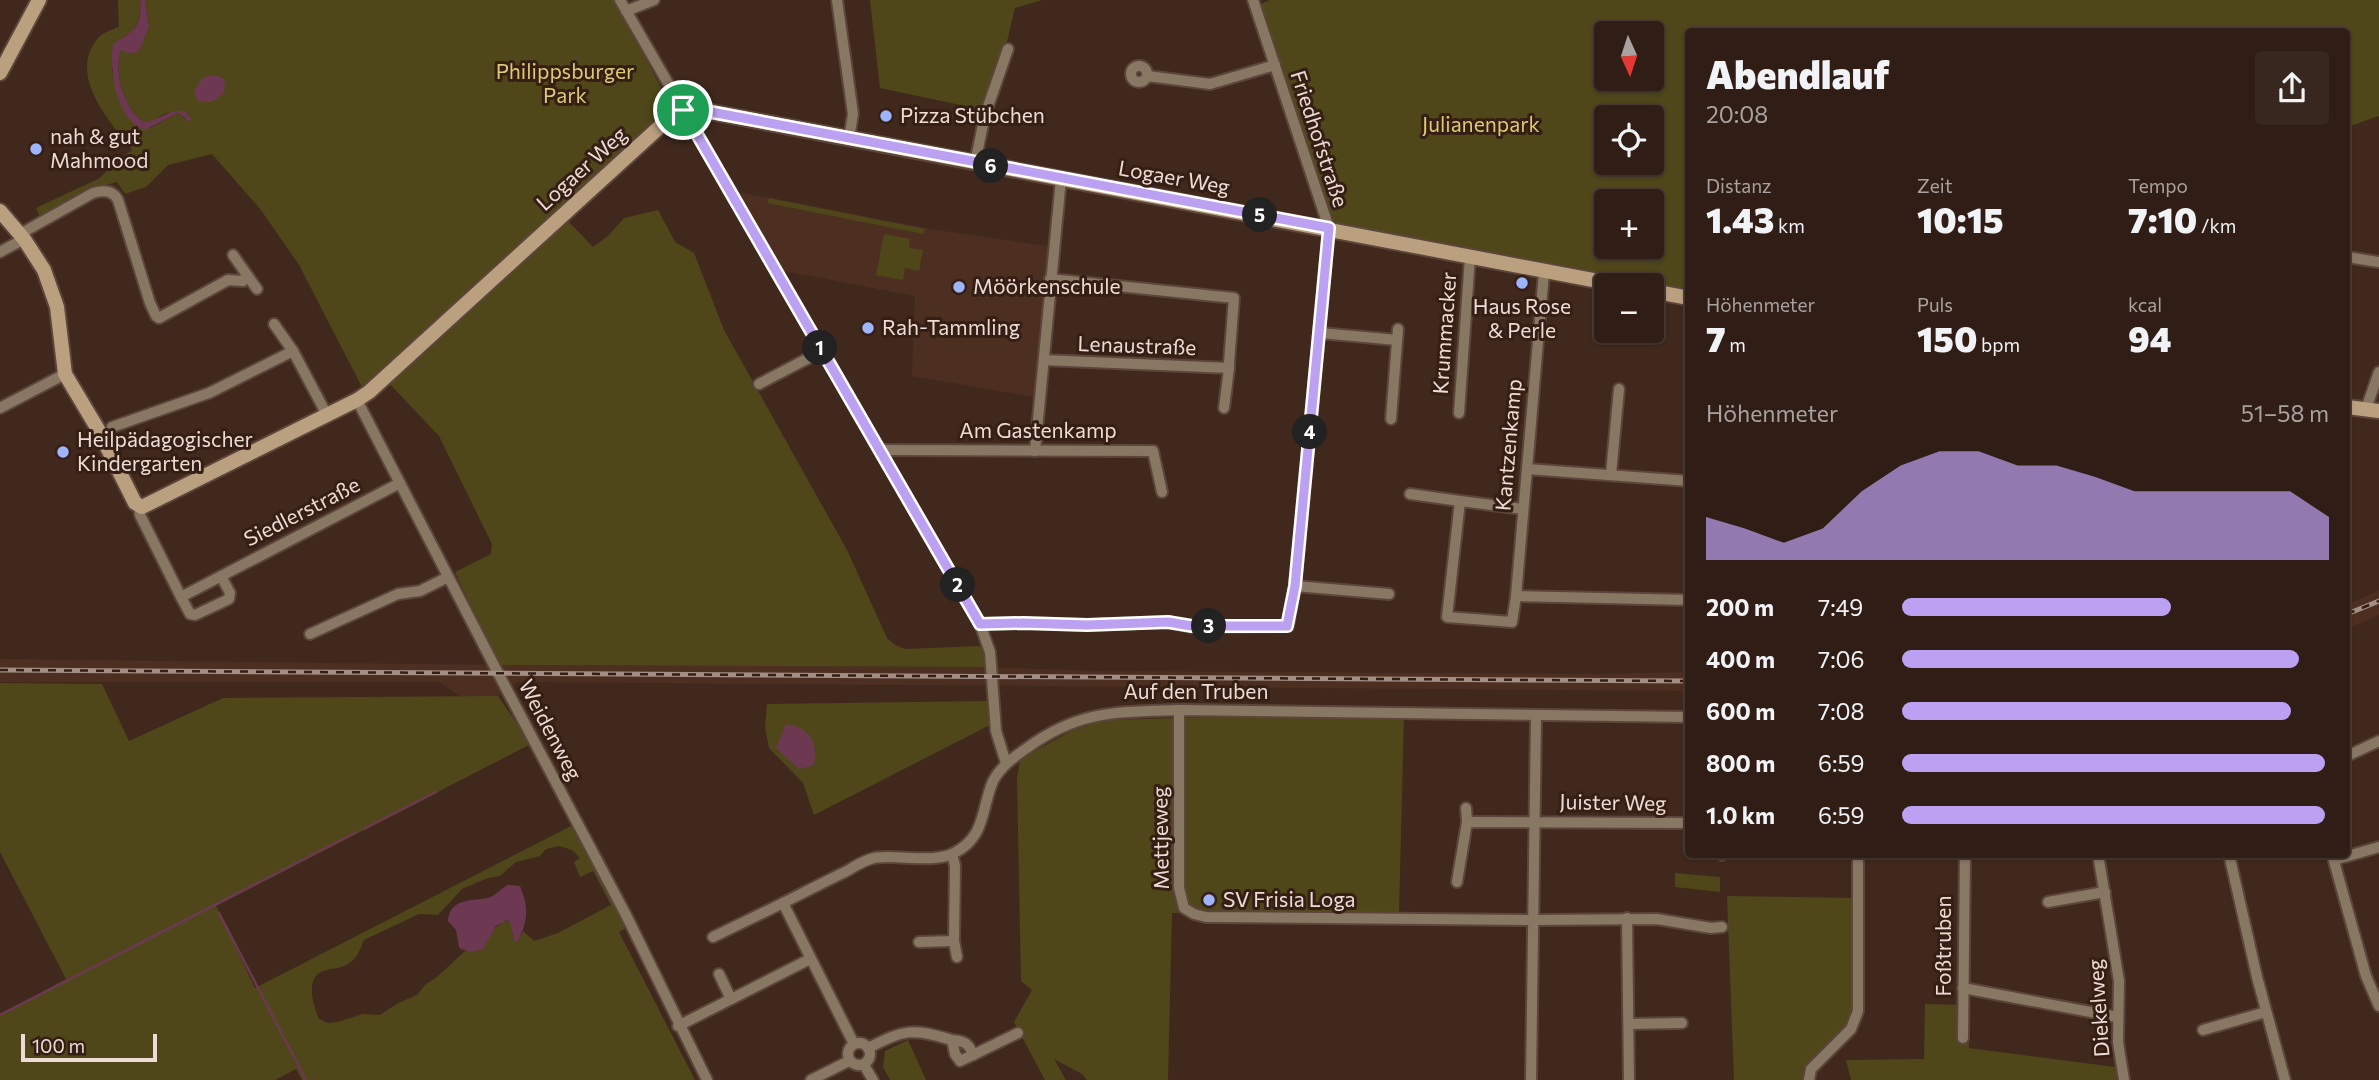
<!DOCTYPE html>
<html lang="de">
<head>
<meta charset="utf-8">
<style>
	:root { --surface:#301e16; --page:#38271f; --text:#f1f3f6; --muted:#a8a2a1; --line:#4b3c35; --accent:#bca0f2 }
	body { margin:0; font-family:Commissioner,sans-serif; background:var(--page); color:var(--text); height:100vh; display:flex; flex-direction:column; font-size:26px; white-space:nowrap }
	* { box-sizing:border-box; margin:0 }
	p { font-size:23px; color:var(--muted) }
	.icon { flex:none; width:38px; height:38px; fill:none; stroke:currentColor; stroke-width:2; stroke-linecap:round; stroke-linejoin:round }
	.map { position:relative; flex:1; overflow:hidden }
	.drawer { position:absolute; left:1685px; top:28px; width:665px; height:830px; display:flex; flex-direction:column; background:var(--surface); border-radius:7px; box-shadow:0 2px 5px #0004,0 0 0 2px var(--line) }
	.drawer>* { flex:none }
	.needle { width:46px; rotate:177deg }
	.controls { position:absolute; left:1594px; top:21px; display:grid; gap:14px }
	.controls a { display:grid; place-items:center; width:70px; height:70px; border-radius:7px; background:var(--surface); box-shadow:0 2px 5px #0004,0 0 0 2px var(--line); font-size:35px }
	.scale { position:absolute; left:21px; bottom:18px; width:136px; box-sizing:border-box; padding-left:7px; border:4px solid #eddcd5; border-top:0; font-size:19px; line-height:24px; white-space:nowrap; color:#eddcd5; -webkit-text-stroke:5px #351e13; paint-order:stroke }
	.pin { position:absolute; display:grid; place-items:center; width:60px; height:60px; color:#fff; margin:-30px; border:4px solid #fff; border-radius:50%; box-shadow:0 2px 7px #0007 }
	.km { position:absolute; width:35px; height:35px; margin:-18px; border-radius:50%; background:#222; color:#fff; font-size:19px; line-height:35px; text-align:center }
	.round { display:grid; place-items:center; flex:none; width:74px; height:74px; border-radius:7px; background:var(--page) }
	.summary { display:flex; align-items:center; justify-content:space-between; height:119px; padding:0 21px }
	h1 { font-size:38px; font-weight:800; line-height:52px }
	.stats { display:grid; grid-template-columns:repeat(3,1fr); gap:10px; height:119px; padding:7px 21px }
	.stats div { display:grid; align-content:center }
	.stats b { font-size:35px; font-weight:800 }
	.stats small { font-size:19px; font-weight:400 }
	.stats p { font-size:19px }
	.chart { height:196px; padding:14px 21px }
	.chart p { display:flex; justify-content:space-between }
	.chart svg { width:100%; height:126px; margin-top:7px; fill:var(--accent); opacity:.7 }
	ul { padding:0 21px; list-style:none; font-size:23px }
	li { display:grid; grid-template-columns:112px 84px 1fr; align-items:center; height:52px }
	li i { height:18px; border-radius:9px; background:var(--accent) }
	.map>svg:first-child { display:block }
	.built { fill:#4d2f21 }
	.green { fill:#4f471a; fill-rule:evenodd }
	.water { fill:#6d3952 }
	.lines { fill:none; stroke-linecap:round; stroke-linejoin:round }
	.stream { stroke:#6d3952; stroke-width:2.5 }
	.street-casing { stroke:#5c453a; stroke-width:14 }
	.secondary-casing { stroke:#5c453a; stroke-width:18 }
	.street { stroke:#887763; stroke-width:10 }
	.secondary { stroke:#bba07f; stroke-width:14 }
	.rail-casing { stroke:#a28e85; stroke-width:5 }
	.rail { stroke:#351e13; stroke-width:2.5; stroke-dasharray:8; stroke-linecap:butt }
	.route-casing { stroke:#fff; stroke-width:14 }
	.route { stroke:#bca0f2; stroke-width:9 }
	.poi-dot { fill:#9eb4fd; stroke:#351e13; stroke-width:2.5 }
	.labels { text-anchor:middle; stroke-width:6; stroke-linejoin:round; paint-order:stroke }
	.park-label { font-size:21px; fill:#dccb72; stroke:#351e13 }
	.poi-label { font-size:21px; fill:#eddcd5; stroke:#351e13; text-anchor:start }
	.street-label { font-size:21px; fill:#eddcd5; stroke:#351e13 }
</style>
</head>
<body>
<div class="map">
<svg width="2379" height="1080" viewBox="0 0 2379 1080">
	<rect width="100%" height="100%" fill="#40281d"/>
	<g class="built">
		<polygon points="733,191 931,229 1053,247 1040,398 912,376 915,296 783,271"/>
		<polygon points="2379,590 2379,615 2347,629 2347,605"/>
		<polygon points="0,659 499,665 986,667 1098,671 1592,674 1689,672 1689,691 518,682 498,696 461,697 439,682 0,682"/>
	</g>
	<g class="green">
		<path d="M118 0H140C141 27 135 30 113 44L112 71 127 115 150 128 178 113 185 119V111L166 113 150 122H144C124 109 113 72 121 49L139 52 149 25 145 0H614L674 111 364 391 299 265 261 210 212 154 168 165 146 187 125 194 117 182 102 186 41 219 36 208 100 178 113 164 132 150C109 120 66 75 99 37 104 32 113 29 119 27Z"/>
		<polygon points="870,0 1042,0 1015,8 1006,46 984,110 880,88"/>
		<path d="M1270 0H2379V116L2347 127V32H1689V291L1331 223 1259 5ZM1606 33H1652V79H1606ZM1606 117H1652V163H1606ZM1606 201H1652V247H1606Z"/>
		<polygon points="769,198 925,229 923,234 768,203"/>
		<polygon points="658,210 675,242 694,253 724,330 847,550 887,638 895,645 905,649 980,646 983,651 986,667 499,665 455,572 491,554 492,544 439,436 388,382 568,221 593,247 608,236 624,218"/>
		<polygon points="884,234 910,239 909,248 923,250 919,271 905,268 903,280 876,275"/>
		<path d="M0 683 102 684 129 741 223 698 498 696 531 744 216 906 255 988 577 823 631 925 619 932 695 1080H302L296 1069 275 1080H0V1015L66 979 0 852ZM559 846 572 850 580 858 574 862 580 877 593 871 611 905 558 933 534 941 523 931 518 941 513 939 512 922 508 920C493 924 490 940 480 950L465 951 437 977 425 985 417 995 398 1003 380 1015 363 1014 338 1022 328 1023 319 1019C314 1008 305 979 321 972 330 968 340 969 348 964 358 958 360 949 364 940L419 914 438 915 462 889 488 878 500 876 516 862 540 856 546 849Z"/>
		<polygon points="988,701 990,725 814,815 803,783 769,748 765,727 767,704"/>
		<polygon points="1312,714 1404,715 1399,914 1172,913 1168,1080 1087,1080 1082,1074 1054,1059 1066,1080 1045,1080 1014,1022 1032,990 1021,981 1017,779 1020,759 1073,730 1106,720"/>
		<polygon points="1675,873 1720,877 1720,892 1675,887"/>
		<path d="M1727 896 1856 898C1857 928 1863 1003 1852 1026 1842 1047 1814 1056 1809 1080H1734Z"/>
		<polygon points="1925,1004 1968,1005 1969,1048 2115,1067 2117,1080 1851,1080 1846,1060 1924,1059"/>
		<polygon points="908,1040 926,1080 890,1080 883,1067 885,1051"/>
	</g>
	<g class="water">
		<path d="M140 0H145L149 26 139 52 128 53 121 50C113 72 124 109 144 122 159 121 168 109 184 111L192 120 189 121 178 113 145 130C116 121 109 69 113 44 134 30 142 28 140 0Z"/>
		<path d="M215 75 225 79 224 93 212 102H199L194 93C200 79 201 77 215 75Z"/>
		<path d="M786 724C809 728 818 741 814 765L799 769 776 748Z"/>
		<path d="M507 885 520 886C529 907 528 921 518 941H514L510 921 507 920 496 926 483 949 471 952 461 949 459 947 456 930 448 921C450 898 471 901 488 898 495 896 501 889 507 885Z"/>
	</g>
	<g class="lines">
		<g class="stream">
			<polyline points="364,829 436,792"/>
			<polyline points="219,913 306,1080"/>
			<polyline points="0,1015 357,832"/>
		</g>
		<defs>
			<g id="street">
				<polyline points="620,0 980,624 990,652 996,731 1006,763"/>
				<polyline points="837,0 853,114 849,139"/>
				<polyline points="626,11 654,0"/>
				<circle cx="1139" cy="74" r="8"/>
				<polyline points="1147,76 1210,84 1275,65"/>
				<polyline points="975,163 985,115 1008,49"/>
				<path d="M20 234 93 193C103 190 113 190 118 200L150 303 156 316 159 318 228 280 243 281 247 275 233 255"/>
				<polyline points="0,252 24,239"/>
				<polyline points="2347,257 2379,262"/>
				<polyline points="247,275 257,289"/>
				<polyline points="274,324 293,351 327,415"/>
				<polyline points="1320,333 1397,340"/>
				<polyline points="1044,360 1229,368 1229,363 1234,298 1050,279"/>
				<polyline points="759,384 822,351"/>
				<polyline points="357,400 498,673 626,915 707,1080"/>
				<polyline points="0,408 65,374"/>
				<polyline points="1224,408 1229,368"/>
				<polyline points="2366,409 2379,372"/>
				<polyline points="1459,413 1470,257"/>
				<polyline points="1391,419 1398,329"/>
				<polyline points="112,427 209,393 293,351"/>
				<polyline points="880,450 1153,451 1162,492"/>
				<polyline points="1035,451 1061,179"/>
				<polyline points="1527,469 1689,481"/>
				<polyline points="1611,474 1619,389"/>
				<polyline points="1410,494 1460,501"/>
				<polyline points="139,506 140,515 181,597"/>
				<polyline points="1523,509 1460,501 1447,617 1512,622 1516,596 1544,272"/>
				<polyline points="221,576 230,593 229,599 195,615 190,614 181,597 400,483"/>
				<polyline points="1295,586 1389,594"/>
				<polyline points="1516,596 1689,600"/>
				<polyline points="980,624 1023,623 1087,625 1168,622 1192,627 1288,626 1295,586 1329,228 1253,0"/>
				<polyline points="310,634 398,594 420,591 448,577"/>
				<polyline points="1179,710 1179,888 1184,908 1194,914 1206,917 1534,920 1657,919 1711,928 1722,927"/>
				<polyline points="2347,756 2379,741"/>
				<polyline points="1466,808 1467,822"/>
				<polyline points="1722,854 1722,855"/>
				<polyline points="2098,854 2119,981 2118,1042 2124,1080"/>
				<polyline points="2229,854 2257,977 2285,1080"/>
				<polyline points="2332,854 2366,976 2379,1006"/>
				<polyline points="2334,860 2379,847"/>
				<polyline points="1457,882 1467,822 1689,823"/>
				<polyline points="2048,902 2105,892"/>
				<polyline points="1627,918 1629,1080"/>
				<polyline points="713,937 783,903"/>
				<polyline points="954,941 957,957"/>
				<polyline points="919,942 954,941 955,866 952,854"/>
				<polyline points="719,974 731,999"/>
				<polyline points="1963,988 2117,1017"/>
				<polyline points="1629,1024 1682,1023"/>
				<polyline points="678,1026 810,959"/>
				<polyline points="2203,1030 2266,1012"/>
				<polyline points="1963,1038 1965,854"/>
				<circle cx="859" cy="1054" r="11"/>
				<path d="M854 1044 783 903C803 893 824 882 845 872 854 867 864 860 874 858 897 854 933 864 954 853 986 837 981 809 993 781 1001 766 1014 757 1027 748 1079 710 1118 712 1179 710L1689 717"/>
				<path d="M868 1048C906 1029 911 1028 952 1040L955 1054 960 1061 973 1055C969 1043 964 1041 952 1040"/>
				<polyline points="973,1055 1018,1033"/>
				<polyline points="864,1065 873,1080"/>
				<polyline points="811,1080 849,1061"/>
				<polyline points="1531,1080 1536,717"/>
				<polyline points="1809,1080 1811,1069 1851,1029 1858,1011 1858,854"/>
			</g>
			<g id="secondary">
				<polyline points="0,73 39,0"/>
				<polyline points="0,211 24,239 44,270 57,307 65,374 99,431 135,503 142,507 357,400 369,392 665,122 683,111 711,112 1619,285"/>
				<polyline points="1652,291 1689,298"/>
				<polyline points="2347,407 2379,411"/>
			</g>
		</defs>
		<use href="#street" class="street-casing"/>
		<use href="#secondary" class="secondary-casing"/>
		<use href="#street" class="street"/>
		<use href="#secondary" class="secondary"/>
		<defs>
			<g id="rail">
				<polyline points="2347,614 2379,601"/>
				<polyline points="0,670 1689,681"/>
			</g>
		</defs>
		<use href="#rail" class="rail-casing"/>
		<use href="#rail" class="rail"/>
	</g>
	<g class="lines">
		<defs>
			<polygon id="route" points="683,110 711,112 1329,228 1295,586 1287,626 1192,626 1168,622 1087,625 1023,623 980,624"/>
		</defs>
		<use href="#route" class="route-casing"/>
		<use href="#route" class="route"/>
	</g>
	<g class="poi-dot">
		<circle cx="886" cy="116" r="7"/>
		<circle cx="36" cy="149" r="7"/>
		<circle cx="1522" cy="283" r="7"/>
		<circle cx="959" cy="287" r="7"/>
		<circle cx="868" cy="328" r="7"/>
		<circle cx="63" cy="452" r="7"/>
		<circle cx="1209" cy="900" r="7"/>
	</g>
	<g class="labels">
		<g class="park-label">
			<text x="565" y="79">Philippsburger<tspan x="565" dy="24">Park</tspan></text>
			<text x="1481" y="132">Julianenpark</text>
		</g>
		<g class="poi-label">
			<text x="900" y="123">Pizza Stübchen</text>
			<text x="50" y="144">nah &amp; gut<tspan x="50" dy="24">Mahmood</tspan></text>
			<text x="973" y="294">Möörkenschule</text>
			<text x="1522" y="314" text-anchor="middle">Haus Rose<tspan x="1522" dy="24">&amp; Perle</tspan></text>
			<text x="882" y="335">Rah-Tammling</text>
			<text x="77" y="447">Heilpädagogischer<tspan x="77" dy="24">Kindergarten</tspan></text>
			<text x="1223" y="907">SV Frisia Loga</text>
		</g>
		<g class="street-label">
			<text transform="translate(1319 139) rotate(72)" y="7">Friedhofstraße</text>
			<text transform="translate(582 169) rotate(-42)" y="7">Logaer Weg</text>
			<text transform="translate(1174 178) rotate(10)" y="7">Logaer Weg</text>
			<text transform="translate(1445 333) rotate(-86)" y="7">Krummacker</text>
			<text transform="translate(1137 346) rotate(2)" y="7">Lenaustraße</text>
			<text x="1038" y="438">Am Gastenkamp</text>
			<text transform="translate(1509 445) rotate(-85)" y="7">Kantzenkamp</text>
			<text transform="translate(302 512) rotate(-27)" y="7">Siedlerstraße</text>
			<text x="1196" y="699">Auf den Truben</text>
			<text transform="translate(550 730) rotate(62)" y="7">Weidenweg</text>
			<text transform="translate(1613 803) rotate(1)" y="7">Juister Weg</text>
			<text transform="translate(1161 838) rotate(-91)" y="7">Mettjeweg</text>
			<text transform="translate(1944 946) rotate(-90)" y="7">Foßtruben</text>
			<text transform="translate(2099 1008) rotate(-94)" y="7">Diekelweg</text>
		</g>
	</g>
</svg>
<div class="controls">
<a><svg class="needle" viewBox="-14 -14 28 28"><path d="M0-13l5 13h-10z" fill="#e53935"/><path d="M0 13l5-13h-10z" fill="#a8a2a1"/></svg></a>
<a><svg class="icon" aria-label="locate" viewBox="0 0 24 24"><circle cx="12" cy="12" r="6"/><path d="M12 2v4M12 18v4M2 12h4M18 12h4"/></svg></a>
<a>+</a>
<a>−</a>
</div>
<div class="scale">100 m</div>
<div class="pin" style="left:683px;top:110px;background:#1e9e55"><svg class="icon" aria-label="arrive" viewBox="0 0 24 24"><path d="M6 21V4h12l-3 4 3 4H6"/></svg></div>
<b class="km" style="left:820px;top:348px">1</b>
<b class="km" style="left:958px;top:585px">2</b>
<b class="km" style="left:1209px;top:626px">3</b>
<b class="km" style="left:1310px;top:432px">4</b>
<b class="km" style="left:1260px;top:215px">5</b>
<b class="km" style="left:991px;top:166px">6</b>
<section class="drawer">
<div class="summary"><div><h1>Abendlauf</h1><p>20:08</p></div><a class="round"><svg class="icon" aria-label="share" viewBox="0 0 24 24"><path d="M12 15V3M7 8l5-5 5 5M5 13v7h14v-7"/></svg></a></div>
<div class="stats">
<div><p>Distanz</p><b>1.43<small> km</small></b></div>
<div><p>Zeit</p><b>10:15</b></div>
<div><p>Tempo</p><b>7:10<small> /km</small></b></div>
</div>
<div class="stats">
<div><p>Höhenmeter</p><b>7<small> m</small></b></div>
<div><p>Puls</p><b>150<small> bpm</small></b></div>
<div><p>kcal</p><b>94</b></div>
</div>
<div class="chart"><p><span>Höhenmeter</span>51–58 m</p>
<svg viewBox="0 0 160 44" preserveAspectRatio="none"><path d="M0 44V29L10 33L20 38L30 33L40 20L50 11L60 6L70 6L80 11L90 11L100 15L110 20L120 20L130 20L140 20L150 20L160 29V44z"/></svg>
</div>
<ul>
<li><b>200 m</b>7:49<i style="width:63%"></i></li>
<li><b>400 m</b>7:06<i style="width:93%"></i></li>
<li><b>600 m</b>7:08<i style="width:91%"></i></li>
<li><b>800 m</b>6:59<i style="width:99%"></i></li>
<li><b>1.0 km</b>6:59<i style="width:99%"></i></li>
</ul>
</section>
</div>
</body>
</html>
